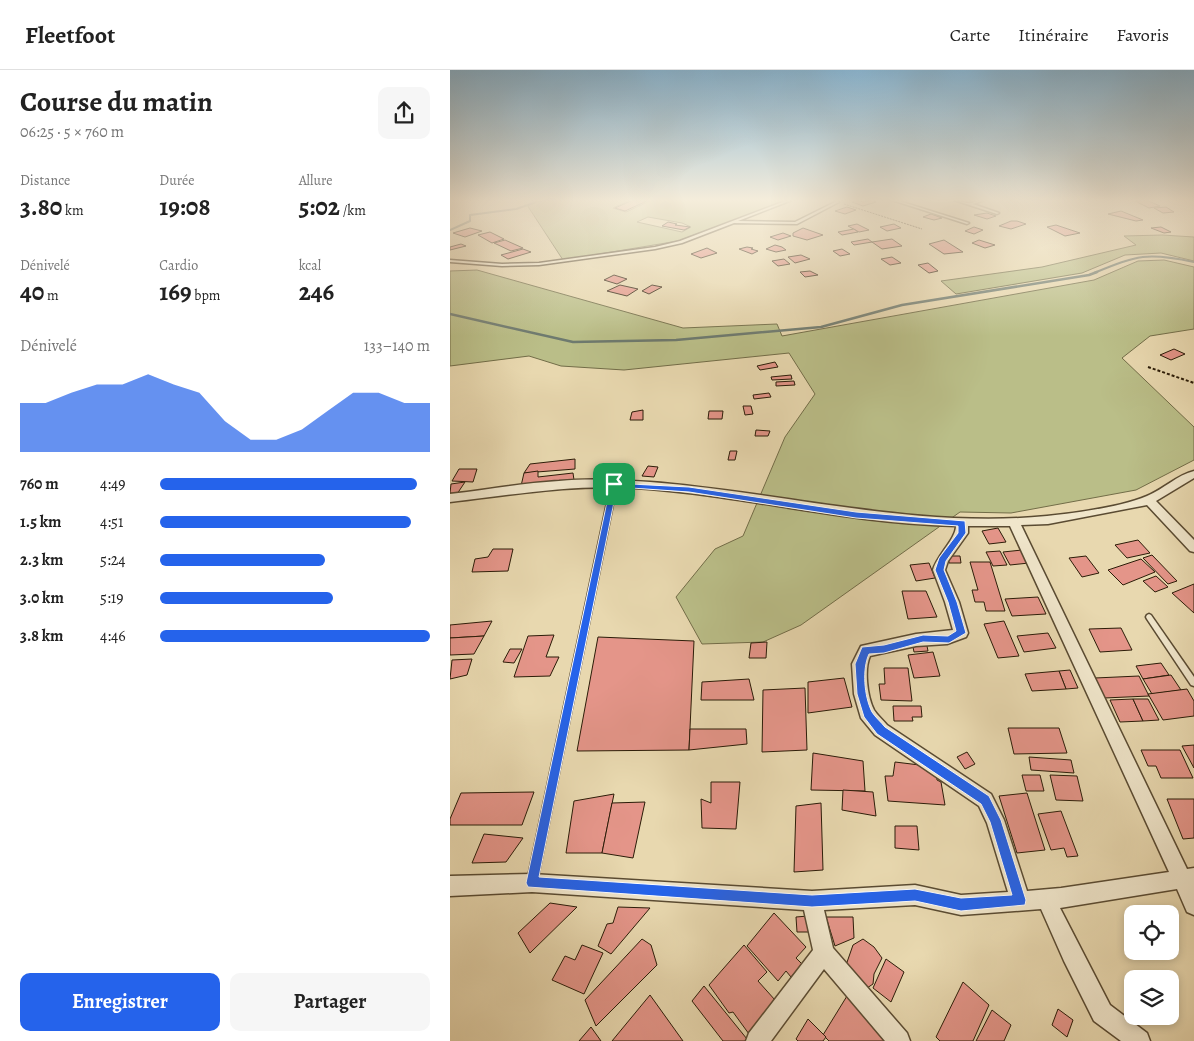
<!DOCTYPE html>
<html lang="fr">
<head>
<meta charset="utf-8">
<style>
	:root { --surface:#fff; --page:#f6f6f6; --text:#222; --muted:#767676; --line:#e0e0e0; --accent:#2563eb }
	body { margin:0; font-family:Alegreya,serif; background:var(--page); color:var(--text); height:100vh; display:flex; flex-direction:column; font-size:19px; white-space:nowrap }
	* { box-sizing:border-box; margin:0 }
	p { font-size:16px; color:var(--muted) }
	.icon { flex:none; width:28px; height:28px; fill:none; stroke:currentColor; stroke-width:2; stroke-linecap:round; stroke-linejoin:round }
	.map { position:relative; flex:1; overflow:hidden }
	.sheet { display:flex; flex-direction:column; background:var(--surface); width:450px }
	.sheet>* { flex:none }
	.tools { position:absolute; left:674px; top:835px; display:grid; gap:10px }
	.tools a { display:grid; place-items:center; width:55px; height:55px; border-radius:10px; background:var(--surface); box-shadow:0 2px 8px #0003; font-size:25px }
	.pin { position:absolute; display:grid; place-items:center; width:42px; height:42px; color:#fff; margin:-21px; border-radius:10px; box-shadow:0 2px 8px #0006 }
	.round { display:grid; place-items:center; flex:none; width:52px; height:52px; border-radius:10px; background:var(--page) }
	.head { display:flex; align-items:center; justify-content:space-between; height:85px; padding:0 20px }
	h1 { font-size:28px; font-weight:600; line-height:38px }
	.metrics { display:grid; grid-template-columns:repeat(3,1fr); gap:8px; height:85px; padding:5px 20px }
	.metrics div { display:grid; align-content:center }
	.metrics b { font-size:25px; font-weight:600 }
	.metrics small { font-size:14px; font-weight:400 }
	.metrics p { font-size:14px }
	.chart { height:140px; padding:10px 20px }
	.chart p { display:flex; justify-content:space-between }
	.chart svg { width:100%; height:90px; margin-top:5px; fill:var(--accent); opacity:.7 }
	.action { display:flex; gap:10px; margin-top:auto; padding:10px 20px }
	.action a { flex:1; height:58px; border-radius:10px; background:var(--accent); color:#fff; font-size:20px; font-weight:600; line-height:58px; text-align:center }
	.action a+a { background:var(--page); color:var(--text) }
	ul { padding:0 20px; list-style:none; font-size:16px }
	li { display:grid; grid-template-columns:80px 60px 1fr; align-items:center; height:38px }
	li i { height:12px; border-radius:6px; background:var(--accent) }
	header { display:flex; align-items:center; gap:30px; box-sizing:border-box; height:70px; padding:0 25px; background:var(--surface); border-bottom:1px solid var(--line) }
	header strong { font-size:24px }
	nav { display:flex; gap:28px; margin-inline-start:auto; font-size:18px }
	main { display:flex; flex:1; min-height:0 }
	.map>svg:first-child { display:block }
	.green { fill:#babe88; stroke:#726d48; fill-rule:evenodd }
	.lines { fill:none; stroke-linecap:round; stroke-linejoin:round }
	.stream-far1 { stroke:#6e7a6f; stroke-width:2 }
	.stream { stroke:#6e7a6f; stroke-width:2.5 }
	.building { fill:#e49589; stroke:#2b1c08 }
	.service-casing { stroke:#5a4b32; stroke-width:3 }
	.minor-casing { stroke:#5a4b32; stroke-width:3 }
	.path-far1 { stroke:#2b1c08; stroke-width:1; stroke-dasharray:2 1; stroke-linecap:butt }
	.path { stroke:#2b1c08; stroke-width:2; stroke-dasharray:3 2; stroke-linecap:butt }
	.service { fill:#f0e6cb; fill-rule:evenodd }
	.minor { fill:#f0e6cb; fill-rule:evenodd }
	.route { fill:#2563eb; stroke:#fff; fill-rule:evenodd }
</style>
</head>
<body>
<header>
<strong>Fleetfoot</strong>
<nav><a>Carte</a><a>Itinéraire</a><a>Favoris</a></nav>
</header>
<main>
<section class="sheet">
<div class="head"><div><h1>Course du matin</h1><p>06:25 · 5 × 760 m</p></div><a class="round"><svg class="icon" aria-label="share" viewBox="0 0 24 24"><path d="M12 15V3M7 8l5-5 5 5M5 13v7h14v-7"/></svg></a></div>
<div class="metrics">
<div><p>Distance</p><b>3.80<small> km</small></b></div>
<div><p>Durée</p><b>19:08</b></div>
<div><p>Allure</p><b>5:02<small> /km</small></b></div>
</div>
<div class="metrics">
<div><p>Dénivelé</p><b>40<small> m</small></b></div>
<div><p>Cardio</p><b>169<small> bpm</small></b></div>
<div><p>kcal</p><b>246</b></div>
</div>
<div class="chart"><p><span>Dénivelé</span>133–140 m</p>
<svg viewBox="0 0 160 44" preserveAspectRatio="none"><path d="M0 44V20L10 20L20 15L30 11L40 11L50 6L60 11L70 15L80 29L90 38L100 38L110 33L120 24L130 15L140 15L150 20L160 20V44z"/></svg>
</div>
<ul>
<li><b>760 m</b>4:49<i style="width:95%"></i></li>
<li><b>1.5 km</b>4:51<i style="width:93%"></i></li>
<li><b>2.3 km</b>5:24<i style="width:61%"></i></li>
<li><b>3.0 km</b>5:19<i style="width:64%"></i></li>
<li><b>3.8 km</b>4:46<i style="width:100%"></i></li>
</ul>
<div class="action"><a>Enregistrer</a><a>Partager</a></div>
</section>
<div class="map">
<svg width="744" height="971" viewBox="0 0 744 971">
	<rect width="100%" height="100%" fill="#e8d8af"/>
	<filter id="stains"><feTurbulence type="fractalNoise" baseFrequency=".004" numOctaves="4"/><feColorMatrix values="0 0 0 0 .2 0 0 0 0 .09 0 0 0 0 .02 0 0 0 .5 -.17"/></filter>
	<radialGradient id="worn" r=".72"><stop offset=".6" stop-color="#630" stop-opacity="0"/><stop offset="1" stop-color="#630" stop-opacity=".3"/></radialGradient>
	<g class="green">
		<path d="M92 130H181L163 138 176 142 202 130H337L228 171 113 190 77 135ZM198 147 232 153 241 157 232 162 187 152Z"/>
		<polygon points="712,165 744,167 744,191 711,183 675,185 632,203 506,224 491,211 592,197 686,175 674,166"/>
		<polygon points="714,190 744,197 744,259 700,266 672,288 744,357 744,390 686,420 561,443 510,442 351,555 313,572 252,574 226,527 265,479 293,466 335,367 365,324 339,283 174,300 111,296 79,286 0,296 0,201 27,200 233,258 327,254 332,266 644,210 688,191"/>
	</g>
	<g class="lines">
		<g class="stream-far1">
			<polyline points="0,160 20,151 20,145 66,139 92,130"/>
			<path d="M644 203C688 185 697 182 744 192"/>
		</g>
		<polyline class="stream" points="0,244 123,272 226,270 371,257 452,235 639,205 647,202"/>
	</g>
	<g class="building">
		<polygon points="183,130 199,130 175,141 165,138"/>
		<polygon points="408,130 413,132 420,130 426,132 413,136 402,132"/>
		<polygon points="683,130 696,130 710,136 699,138"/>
		<polygon points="397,137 406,140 395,144 385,141"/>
		<polygon points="716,137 724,142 713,143 704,138"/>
		<polygon points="671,141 693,150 686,151 658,144"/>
		<polygon points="537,143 546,146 537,149 524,145"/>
		<polygon points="481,144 492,148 484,150 473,147"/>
		<polygon points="561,151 567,151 576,154 561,159 549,156"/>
		<polygon points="218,152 227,154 225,155 240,157 234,160 212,156"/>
		<polygon points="407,154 419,160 409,162 398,156"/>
		<polygon points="444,154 451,158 437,161 430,157"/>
		<polygon points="606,155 630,163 615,166 597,157"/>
		<polygon points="524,157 533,160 524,164 515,161"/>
		<polygon points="711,157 721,162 714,163 701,158"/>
		<polygon points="20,158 32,161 15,167 3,163"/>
		<polygon points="353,158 373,165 357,170 343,166 343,163"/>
		<polygon points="404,159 408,162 392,165 388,162"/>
		<polygon points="40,162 54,169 42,173 28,165"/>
		<polygon points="333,163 341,166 328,170 320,167"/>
		<polygon points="418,169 422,172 404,175 401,172"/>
		<polygon points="442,169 452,176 432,179 422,172"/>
		<polygon points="55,170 73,178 61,181 44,173"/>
		<polygon points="494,170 513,182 494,184 479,174"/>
		<polygon points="529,170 545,175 535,178 522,173"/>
		<polygon points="11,174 16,176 0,180 0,177"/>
		<polygon points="325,175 332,177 336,180 326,182 316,179"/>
		<polygon points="297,177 303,178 301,179 308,181 302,184 289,179"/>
		<polygon points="257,178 267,183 251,188 241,184"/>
		<polygon points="73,179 81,182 58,189 51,185"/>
		<polygon points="392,179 400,184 390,186 383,181"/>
		<polygon points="351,185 360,189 345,193 338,187"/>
		<polygon points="442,187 451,193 440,195 431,189"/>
		<polygon points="334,189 340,194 328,196 322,191"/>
		<polygon points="478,193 488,201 479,203 468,195"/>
		<polygon points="360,201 368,205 355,207 350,202"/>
		<polygon points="164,205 177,209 167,214 154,210"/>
		<polygon points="170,215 188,219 177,226 157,221"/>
		<polygon points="202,215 212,217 199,224 192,221"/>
		<polygon points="724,279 735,284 721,290 710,285"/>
		<polygon points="325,292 328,297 310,300 307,296"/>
		<polygon points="341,305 342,309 322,310 321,307"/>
		<polygon points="344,311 345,315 326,316 326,312"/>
		<polygon points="319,323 321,327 304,329 303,325"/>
		<polygon points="293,336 301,336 303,344 295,345"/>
		<polygon points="193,340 193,350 180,350 182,342"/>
		<polygon points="259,341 273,341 272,349 258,349"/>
		<polygon points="306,360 320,361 318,366 305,366"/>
		<polygon points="280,381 287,381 285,390 278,390"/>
		<polygon points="125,389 125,399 74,403 80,394"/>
		<polygon points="198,396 208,397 204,407 192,406"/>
		<polygon points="9,399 27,399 23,412 2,411"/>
		<polygon points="88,401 88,407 123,403 124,410 71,416 74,403"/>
		<polygon points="15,412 7,424 0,423 1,414"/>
		<polygon points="548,458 556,472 539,474 532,461"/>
		<polygon points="688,470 700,483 677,488 665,475"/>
		<polygon points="43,479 63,479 58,501 22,502 25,489 38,487"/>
		<polygon points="572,480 579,493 560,495 553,482"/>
		<polygon points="550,481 557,495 543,496 536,482"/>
		<polygon points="702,485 727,511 718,514 693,488"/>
		<polygon points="498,486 510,486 511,493 499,493"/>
		<polygon points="636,486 649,503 632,507 619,488"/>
		<polygon points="691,489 705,502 673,515 658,500"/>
		<polygon points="520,492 540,492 555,541 536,541 534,532 525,532 522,520 528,520"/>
		<polygon points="479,493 485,508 466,511 460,495"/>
		<polygon points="706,506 718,517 705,522 693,511"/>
		<polygon points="744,514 744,543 722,523"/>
		<polygon points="452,521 476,521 487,547 458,549"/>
		<polygon points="588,527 596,544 562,546 555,529"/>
		<polygon points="42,551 34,566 0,568 0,555"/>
		<polygon points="554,551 569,586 548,588 534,554"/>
		<polygon points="671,558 682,580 650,582 639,559"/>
		<polygon points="598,563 606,578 574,582 567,566"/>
		<polygon points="104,565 96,587 109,587 100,606 64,607 78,566"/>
		<polygon points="34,566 24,584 0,585 0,568"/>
		<polygon points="148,567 244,571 239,680 127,681"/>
		<polygon points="476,571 478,581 464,582 462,572"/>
		<polygon points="317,572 316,588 299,588 301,573"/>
		<polygon points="60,579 72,579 64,593 53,592"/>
		<polygon points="483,582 490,606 464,608 458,585"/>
		<polygon points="22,589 17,605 0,609 2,590"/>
		<polygon points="711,593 719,605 693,609 686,596"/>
		<polygon points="434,598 458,598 462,631 431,630 429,614 435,614"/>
		<polygon points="620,600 628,618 616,619 609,601"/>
		<polygon points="609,601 616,619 582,621 575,604"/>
		<polygon points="721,605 731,620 702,624 693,609"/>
		<polygon points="689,606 699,626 654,628 645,608"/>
		<polygon points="394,608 402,637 358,643 358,612"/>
		<polygon points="299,609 304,630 251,630 252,612"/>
		<polygon points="355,618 357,680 312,682 313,620"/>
		<polygon points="737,619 744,631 744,646 713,650 698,624"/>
		<polygon points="683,629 693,651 670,652 660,630"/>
		<polygon points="683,629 698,629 709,650 693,651"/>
		<polygon points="443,636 471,636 472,647 462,647 463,651 444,651"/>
		<polygon points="558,658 609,658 617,683 564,684"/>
		<polygon points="240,659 296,659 297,674 239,680"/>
		<polygon points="744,675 744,698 732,676"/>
		<polygon points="691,680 730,680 743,708 711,708 706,696 698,696"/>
		<polygon points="517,682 525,694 515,699 507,687"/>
		<polygon points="363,683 413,691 415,721 361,720"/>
		<polygon points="579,687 621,690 624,703 581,700"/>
		<polygon points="445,692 486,697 487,710 491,712 495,735 438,731 435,706 443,706"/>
		<polygon points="572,705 590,705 594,721 576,721"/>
		<polygon points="600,705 627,706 633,731 606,730"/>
		<polygon points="261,712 290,712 286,759 252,758 251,729 261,733"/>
		<polygon points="393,720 423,722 426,746 392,740"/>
		<polygon points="84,722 72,755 0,755 0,749 11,723"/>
		<polygon points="577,723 595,780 567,783 549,726"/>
		<polygon points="164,724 152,783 116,783 124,731"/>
		<polygon points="717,729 744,729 744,768 733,769"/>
		<polygon points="195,732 183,788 152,783 162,733"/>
		<polygon points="371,733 373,800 344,802 346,736"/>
		<polygon points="611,741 628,786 617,787 614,778 601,780 588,744"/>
		<polygon points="445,756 467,756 469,780 445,778"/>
		<polygon points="34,764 73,768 56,792 22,793"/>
		<polygon points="100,833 127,837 80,883 68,863"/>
		<polygon points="168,837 200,838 161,884 148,876 157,854 163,853"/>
		<polygon points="324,843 356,877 346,888 352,894 341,907 336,901 328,911 297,876"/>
		<polygon points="358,846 359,862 347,862 346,847"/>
		<polygon points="376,847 403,847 404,868 385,876"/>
		<polygon points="192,869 201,875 207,895 146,956 135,930"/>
		<polygon points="413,869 424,877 432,888 424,904 423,914 417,918 395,898 403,875"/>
		<polygon points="132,875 153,883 134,924 102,910 115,886 125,890"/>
		<polygon points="294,875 317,902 308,911 325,930 299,964 283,942 279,943 259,915"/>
		<polygon points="436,889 454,902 441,932 423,918"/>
		<polygon points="513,912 539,935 523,971 490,971 486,967"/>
		<polygon points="254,916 297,969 296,971 273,971 242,931"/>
		<polygon points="200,925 233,971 162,971"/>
		<polygon points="397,926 444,971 379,971 373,965"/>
		<polygon points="608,939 623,950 617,967 602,955"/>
		<polygon points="542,940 561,955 554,971 526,971"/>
		<polygon points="358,949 376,967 373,971 348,971 346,969"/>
		<polygon points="141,957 151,971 129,971"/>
	</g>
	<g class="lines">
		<defs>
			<g id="service">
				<polygon points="338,130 342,130 288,151 345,152 387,131 389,132 347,154 284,153 232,173 205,179 89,195 52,196 0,192 0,190 52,194 89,193 205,177 230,171"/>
				<polygon points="442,130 446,130 519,153 517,154"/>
				<path d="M504 130C510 130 516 134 521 133 526 132 529 130 534 130L523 134 549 143 547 144Z"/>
				<polygon points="164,412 167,414 87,812 85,815 82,817 79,815 77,812 161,414"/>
				<polygon points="699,544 701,545 744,607 744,616 741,615 697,549 696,547 697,545"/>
			</g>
			<path id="minor" d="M744 401V408L706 431 744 470V482L740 481 697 435 598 454 571 455 737 799 744 798V845L737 842 727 819 610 838 660 935 697 963 700 971H671L644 951 614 891 591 839 511 845 465 835 374 840 383 878 457 963 460 971H435L374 899 321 971H296L299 963 363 880 354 840 82 822 0 826V806L82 804 362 821 465 815 511 825 558 822 537 753 529 736 425 665 411 648 404 624 402 594 411 576 466 564 503 560 495 532 483 500C487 485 506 469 506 456 398 454 293 425 185 418 122 414 62 425 0 432V424C36 420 73 413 109 411 140 408 170 410 200 412 333 422 463 459 597 446 626 443 671 437 697 426 714 419 727 405 744 401ZM518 456H560L719 802 611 818 577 821 554 750 541 724 437 655C433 650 427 645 424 640 417 626 414 599 420 586L466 576 497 574 516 567 518 563 509 532 495 500 498 491 518 463Z"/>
		</defs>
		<use href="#service" class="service-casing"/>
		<use href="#minor" class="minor-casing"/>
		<polyline class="path-far1" points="394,134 472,159"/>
		<polyline class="path" points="698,297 744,313"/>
		<use href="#service" class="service"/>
		<use href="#minor" class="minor"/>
	</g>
	<linearGradient id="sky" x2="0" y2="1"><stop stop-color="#89b6d3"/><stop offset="0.49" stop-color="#f5eddb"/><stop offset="1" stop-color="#f5eddb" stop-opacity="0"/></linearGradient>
	<rect width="744" height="266" fill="url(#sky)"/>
	<path class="route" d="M161 413 239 417 406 442 515 451 516 463 496 491 494 500 507 532 516 563 499 573 473 572 434 583 419 584C412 599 414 626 422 642 425 647 431 652 435 657L539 726 551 750 576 830 575 835 511 841 465 831 362 837 78 817 76 813ZM167 417 239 422 406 448 508 456V463L489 488 485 500 498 532 506 561 498 566 473 565 434 575 412 577 405 594 407 624 414 647 427 664 531 734 540 752 562 825 511 828 465 819 362 825 89 807Z"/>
	<rect width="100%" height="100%" filter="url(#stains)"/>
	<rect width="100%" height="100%" fill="url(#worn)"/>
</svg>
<div class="tools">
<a><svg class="icon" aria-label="locate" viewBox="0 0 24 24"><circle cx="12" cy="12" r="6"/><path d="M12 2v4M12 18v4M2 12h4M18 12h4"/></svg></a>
<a><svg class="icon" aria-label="layers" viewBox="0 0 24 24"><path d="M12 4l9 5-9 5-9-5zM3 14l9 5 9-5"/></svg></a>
</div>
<div class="pin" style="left:164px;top:414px;background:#1e9e55"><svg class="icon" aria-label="arrive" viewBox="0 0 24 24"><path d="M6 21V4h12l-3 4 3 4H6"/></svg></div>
</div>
</main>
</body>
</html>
